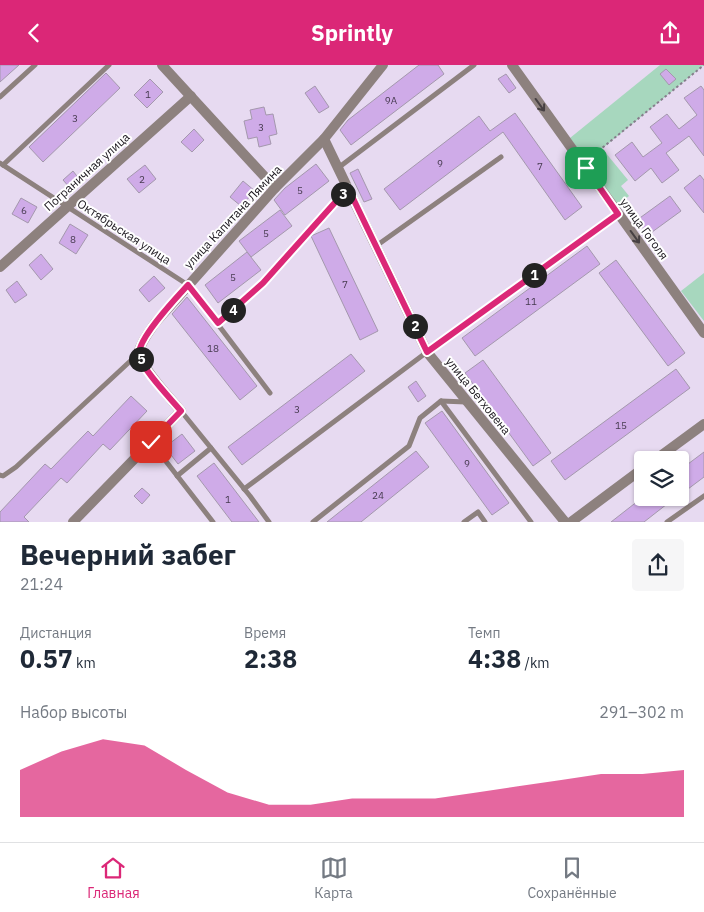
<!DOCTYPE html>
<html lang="ru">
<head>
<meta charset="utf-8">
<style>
	:root { --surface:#fff; --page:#f6f6f7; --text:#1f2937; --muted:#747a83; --line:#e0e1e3; --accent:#db2777 }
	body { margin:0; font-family:"IBM Plex Sans",sans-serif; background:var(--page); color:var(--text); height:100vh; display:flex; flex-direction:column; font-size:19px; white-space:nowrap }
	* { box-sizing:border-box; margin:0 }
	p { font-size:16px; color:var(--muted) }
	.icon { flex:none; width:28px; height:28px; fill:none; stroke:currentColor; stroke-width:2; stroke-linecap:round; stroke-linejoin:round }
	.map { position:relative; height:457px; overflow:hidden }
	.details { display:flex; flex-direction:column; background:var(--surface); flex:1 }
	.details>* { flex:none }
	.tools { position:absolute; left:634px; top:386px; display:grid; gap:10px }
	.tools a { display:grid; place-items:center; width:55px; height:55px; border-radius:5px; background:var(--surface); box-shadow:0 1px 4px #0004; font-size:25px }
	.pin { position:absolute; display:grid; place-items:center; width:42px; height:42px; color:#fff; margin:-21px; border-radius:10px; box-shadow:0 2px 8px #0006 }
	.km { position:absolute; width:25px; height:25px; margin:-12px; border-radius:50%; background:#222; color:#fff; font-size:14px; line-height:25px; text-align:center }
	.round { display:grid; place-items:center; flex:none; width:52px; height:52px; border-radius:5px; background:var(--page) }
	.overview { display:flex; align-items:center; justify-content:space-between; height:85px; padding:0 20px }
	h1 { font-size:28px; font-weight:700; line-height:38px }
	.stats { display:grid; grid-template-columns:repeat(3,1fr); gap:8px; height:85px; padding:5px 20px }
	.stats div { display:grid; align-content:center }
	.stats b { font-size:25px; font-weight:700 }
	.stats small { font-size:14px; font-weight:400 }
	.stats p { font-size:14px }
	.chart { height:140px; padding:10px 20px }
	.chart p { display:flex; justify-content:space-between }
	.chart svg { width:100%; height:90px; margin-top:5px; fill:var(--accent); opacity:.7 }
	header { display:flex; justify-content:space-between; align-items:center; height:65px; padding:0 20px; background:var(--accent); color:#fff; font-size:22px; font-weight:700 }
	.tabs { display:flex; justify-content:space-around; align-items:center; height:70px; border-top:1px solid var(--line); background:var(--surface); font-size:14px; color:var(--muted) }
	.tabs a { display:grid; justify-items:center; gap:2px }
	.tabs .active { color:var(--accent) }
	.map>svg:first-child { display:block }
	.green { fill:#a7d7be }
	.building { fill:#cfabe8; stroke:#a498ad }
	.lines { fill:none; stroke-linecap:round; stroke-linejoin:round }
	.path { stroke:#867d8c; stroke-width:2; stroke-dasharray:2.5 2.5; stroke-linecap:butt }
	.lane { stroke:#8d817e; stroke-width:5 }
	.street { stroke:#8d817e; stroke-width:10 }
	.oneway { stroke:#474043 }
	.route-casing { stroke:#fff; stroke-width:10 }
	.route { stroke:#db2777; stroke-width:6 }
	.labels { text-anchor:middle; stroke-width:4; stroke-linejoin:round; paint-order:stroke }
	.number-label { font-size:10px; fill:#463a4f }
	.street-label { font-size:12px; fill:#19151c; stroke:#fff }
</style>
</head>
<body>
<header><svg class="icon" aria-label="back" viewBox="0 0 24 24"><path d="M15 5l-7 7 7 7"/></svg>Sprintly<svg class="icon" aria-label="share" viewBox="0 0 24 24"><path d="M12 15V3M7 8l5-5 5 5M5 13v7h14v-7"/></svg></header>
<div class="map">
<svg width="704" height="457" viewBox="0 0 704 457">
	<rect width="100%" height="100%" fill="#e7daf1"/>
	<g class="green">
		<polygon points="660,0 704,0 587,96 570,73"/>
		<polygon points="605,87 628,115 621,121 629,131 618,140 589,99"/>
		<polygon points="704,208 704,256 681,226"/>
	</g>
	<g class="building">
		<polygon points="0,0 19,0 0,17"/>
		<polygon points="419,0 438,0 444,9 351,80 340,65 348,55"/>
		<polygon points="666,4 676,14 669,20 660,9"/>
		<polygon points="106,8 120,23 43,97 29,82"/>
		<polygon points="506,9 516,23 509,28 498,14"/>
		<polygon points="150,14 163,27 147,43 134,30"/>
		<polygon points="315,21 329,42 319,48 305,28"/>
		<polygon points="701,21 704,25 704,91 689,71 666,88 679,105 662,118 651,103 635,116 615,90 632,77 643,92 662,78 650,62 667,49 679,64 697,50 684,33"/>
		<polygon points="264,42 266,50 273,49 277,69 269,71 271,79 259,82 257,72 248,74 244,56 252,54 250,45"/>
		<polygon points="515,48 582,142 565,155 503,67 400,145 384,124 479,51 490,66"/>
		<polygon points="194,64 204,75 192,87 181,77"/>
		<polygon points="316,99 329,116 285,150 274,135 285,123"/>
		<polygon points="145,100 156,114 139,128 127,114"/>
		<polygon points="358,104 372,134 364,137 350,108"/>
		<polygon points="73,106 80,115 70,123 63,115"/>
		<polygon points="700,110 704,115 704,148 684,123"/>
		<polygon points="243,116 255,126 241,141 230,132"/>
		<polygon points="670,131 681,146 648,170 637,155"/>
		<polygon points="21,133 37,142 28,158 12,149"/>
		<polygon points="280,145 292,161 251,192 239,176"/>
		<polygon points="70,159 88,170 76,189 59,178"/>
		<polygon points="329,163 378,266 360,275 311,171"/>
		<polygon points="587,181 600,199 475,291 462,273"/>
		<polygon points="247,187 261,205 218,238 205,220"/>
		<polygon points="41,189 53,204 41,215 29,200"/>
		<polygon points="616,195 685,288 668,301 599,208"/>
		<polygon points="154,211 165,223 149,237 139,225"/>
		<polygon points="17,216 27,230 15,238 6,225"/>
		<polygon points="187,232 257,321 240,335 172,249"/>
		<polygon points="351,289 365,306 242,400 228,382"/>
		<polygon points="483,295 551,388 533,401 465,308"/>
		<polygon points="676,304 690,323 565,415 551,396"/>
		<polygon points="416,316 426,331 418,337 408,322"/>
		<polygon points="131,331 147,346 110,385 103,379 67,418 61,413 24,452 29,457 0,457 0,447 45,399 51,404 88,366 93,371"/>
		<polygon points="442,346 509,438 492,450 425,358"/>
		<polygon points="182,369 195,386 178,399 165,382"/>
		<polygon points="416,386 429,402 361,457 327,457"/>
		<polygon points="704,387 704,412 680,430 680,405"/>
		<polygon points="214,398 259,457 232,457 197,411"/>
		<polygon points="142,423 150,430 142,439 134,431"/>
		<polygon points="643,432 676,432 644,457 611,457"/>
	</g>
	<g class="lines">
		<polyline class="path" points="591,92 704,0"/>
		<g class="lane">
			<polyline points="0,32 35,0"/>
			<polyline points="0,98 188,220 270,328"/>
			<polyline points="3,100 109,0"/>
			<polyline points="338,103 474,0"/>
			<polyline points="376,181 501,92"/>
			<polyline points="218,258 263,218 348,124"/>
			<polyline points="441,336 531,457"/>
			<polyline points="181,346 250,431 269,457"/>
			<polyline points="151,377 213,457"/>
			<polyline points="0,410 3,411 16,402 139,288"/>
			<polyline points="177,411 211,383"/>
			<polyline points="244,424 427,287 618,149"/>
			<polyline points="313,457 409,381 420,353 441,336 466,337"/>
			<polyline points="464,457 478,447 485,457"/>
			<polyline points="667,457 704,431"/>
		</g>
		<g class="street">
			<polyline points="162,0 275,123"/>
			<polyline points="512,0 704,268"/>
			<polyline points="324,74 427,287 565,457"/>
			<polyline points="0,202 191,31"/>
			<polyline points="655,395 704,359"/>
			<path d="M73 457 181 346C172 335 137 298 139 286 142 275 149 267 155 258L275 123 324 74 383 0"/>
			<polyline points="571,457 642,404"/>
		</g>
	</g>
	<defs><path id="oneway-shaft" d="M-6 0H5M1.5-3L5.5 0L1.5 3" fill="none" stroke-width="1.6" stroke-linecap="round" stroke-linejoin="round" transform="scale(1.25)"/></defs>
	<g class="oneway">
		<use href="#oneway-shaft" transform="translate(540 40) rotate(54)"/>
		<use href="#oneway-shaft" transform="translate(635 172) rotate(54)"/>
	</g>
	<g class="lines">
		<defs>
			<path id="route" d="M151 377 181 346C171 334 141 303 139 290 137 274 177 232 188 220L218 258 263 218 348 123 427 287 618 149 586 103"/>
		</defs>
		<use href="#route" class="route-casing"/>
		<use href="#route" class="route"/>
	</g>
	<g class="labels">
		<g class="number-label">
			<text x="148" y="33">1</text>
			<text x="391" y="39">9А</text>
			<text x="75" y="57">3</text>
			<text x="261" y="66">3</text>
			<text x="440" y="102">9</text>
			<text x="540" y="105">7</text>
			<text x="142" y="118">2</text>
			<text x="300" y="129">5</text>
			<text x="24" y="149">6</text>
			<text x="266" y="172">5</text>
			<text x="73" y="178">8</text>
			<text x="233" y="216">5</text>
			<text x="345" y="223">7</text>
			<text x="531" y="240">11</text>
			<text x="213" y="287">18</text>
			<text x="297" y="348">3</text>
			<text x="621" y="364">15</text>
			<text x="467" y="402">9</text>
			<text x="378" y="434">24</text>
			<text x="228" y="438">1</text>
		</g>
		<g class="street-label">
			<text transform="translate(87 107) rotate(-42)" y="4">Пограничная улица</text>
			<text transform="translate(233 152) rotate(-47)" y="4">улица Капитана Лямина</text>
			<text transform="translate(644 164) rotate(54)" y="4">улица Гоголя</text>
			<text transform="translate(124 167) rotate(33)" y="4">Октябрьская улица</text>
			<text transform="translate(478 331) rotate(51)" y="4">улица Бетховена</text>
		</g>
	</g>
</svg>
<div class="tools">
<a><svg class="icon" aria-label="layers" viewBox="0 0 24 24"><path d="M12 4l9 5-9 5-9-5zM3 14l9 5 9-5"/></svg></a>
</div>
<div class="pin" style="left:586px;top:103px;background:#1e9e55"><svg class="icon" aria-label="arrive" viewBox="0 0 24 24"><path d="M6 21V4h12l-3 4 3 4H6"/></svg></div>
<div class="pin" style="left:151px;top:377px;background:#d93025"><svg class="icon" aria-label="check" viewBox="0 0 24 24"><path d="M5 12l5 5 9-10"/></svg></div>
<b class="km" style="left:534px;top:210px">1</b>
<b class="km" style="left:415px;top:261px">2</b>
<b class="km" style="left:343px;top:129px">3</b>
<b class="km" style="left:233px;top:245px">4</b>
<b class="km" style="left:141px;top:294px">5</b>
</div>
<section class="details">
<div class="overview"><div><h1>Вечерний забег</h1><p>21:24</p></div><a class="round"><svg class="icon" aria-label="share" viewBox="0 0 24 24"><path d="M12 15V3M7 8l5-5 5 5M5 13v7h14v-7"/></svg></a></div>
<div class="stats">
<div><p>Дистанция</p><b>0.57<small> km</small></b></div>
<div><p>Время</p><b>2:38</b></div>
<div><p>Темп</p><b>4:38<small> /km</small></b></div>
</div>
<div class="chart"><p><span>Набор высоты</span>291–302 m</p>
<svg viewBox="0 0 160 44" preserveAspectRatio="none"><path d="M0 44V21L10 12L20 6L30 9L40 21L50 32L60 38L70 38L80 35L90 35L100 35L110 32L120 29L130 26L140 23L150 23L160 21V44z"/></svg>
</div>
</section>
<nav class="tabs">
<a class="active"><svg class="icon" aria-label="home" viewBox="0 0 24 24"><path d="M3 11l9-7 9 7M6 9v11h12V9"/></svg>Главная</a>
<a><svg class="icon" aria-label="map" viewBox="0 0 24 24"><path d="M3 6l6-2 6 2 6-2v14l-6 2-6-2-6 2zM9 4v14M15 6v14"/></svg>Карта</a>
<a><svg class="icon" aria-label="saved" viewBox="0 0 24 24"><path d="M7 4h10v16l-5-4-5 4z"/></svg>Сохранённые</a>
</nav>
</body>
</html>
